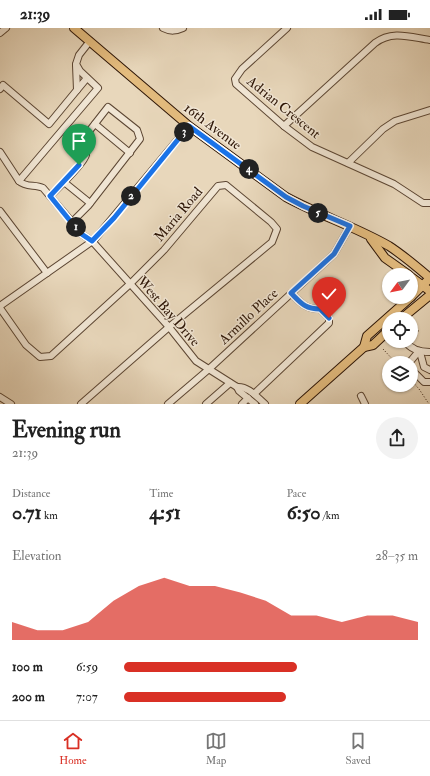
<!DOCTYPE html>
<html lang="en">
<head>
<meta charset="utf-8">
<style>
	:root { --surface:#fff; --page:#f2f2f2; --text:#222; --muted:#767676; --line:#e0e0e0; --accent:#d93025 }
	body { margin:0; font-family:"IM FELL Double Pica",serif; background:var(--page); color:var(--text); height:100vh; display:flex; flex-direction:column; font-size:15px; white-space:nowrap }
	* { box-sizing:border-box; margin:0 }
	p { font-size:13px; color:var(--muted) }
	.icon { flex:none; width:22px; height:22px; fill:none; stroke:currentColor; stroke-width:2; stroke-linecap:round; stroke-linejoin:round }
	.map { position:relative; height:376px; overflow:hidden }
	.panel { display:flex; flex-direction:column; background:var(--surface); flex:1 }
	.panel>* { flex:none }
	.needle { width:26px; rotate:238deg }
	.fabs { position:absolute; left:382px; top:240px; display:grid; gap:8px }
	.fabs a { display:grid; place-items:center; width:36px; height:36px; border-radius:50%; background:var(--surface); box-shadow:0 1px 3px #0004; font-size:20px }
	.pin { position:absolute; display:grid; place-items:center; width:34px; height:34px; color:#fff; margin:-41px -17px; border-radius:50% 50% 50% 0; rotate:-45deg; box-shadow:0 0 4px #0007 }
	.pin .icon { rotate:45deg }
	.km { position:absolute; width:20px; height:20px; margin:-10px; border-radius:50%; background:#222; color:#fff; font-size:11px; line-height:20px; text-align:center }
	.round { display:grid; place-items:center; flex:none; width:42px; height:42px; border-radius:21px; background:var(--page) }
	.headline { display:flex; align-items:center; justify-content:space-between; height:68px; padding:0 12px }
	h1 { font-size:22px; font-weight:700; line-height:30px }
	.figures { display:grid; grid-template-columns:repeat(3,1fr); gap:6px; height:68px; padding:4px 12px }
	.figures div { display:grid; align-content:center }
	.figures b { font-size:20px; font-weight:700 }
	.figures small { font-size:11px; font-weight:400 }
	.figures p { font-size:11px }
	.chart { height:112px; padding:8px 12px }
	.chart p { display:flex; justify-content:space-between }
	.chart svg { width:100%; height:72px; margin-top:4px; fill:var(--accent); opacity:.7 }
	ul { padding:0 12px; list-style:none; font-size:13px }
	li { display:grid; grid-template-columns:64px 48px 1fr; align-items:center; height:30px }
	li i { height:10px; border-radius:5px; background:var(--accent) }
	.status { display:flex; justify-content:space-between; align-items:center; height:28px; padding:0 20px; background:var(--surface); direction:ltr }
	.status svg { height:11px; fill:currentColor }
	.menu { display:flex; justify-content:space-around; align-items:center; height:56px; border-top:1px solid var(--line); background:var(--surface); font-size:11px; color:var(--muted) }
	.menu a { display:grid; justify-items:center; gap:2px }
	.menu .on { color:var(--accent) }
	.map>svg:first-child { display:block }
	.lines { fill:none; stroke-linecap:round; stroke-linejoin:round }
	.minor-casing { stroke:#5c4633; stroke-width:8 }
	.major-casing { stroke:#2d1506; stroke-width:10 }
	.path { stroke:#2d1506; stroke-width:1; stroke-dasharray:1 2; stroke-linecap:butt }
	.minor { stroke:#f0e5d3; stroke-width:6 }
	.major { stroke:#e4bc7e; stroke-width:8 }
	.route-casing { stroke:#fff; stroke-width:8 }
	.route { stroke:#1a73e8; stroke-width:5 }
	.labels { text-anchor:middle; stroke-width:3; stroke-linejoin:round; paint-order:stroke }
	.street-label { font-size:14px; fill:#2d1506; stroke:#f0e5d3 }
</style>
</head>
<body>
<div class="status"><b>21:39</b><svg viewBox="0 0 49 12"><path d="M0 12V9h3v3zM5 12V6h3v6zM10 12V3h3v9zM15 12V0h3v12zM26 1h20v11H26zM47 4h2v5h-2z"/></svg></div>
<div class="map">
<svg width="430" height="376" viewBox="0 0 430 376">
	<rect width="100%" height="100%" fill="#e8d7bb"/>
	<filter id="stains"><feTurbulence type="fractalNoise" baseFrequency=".005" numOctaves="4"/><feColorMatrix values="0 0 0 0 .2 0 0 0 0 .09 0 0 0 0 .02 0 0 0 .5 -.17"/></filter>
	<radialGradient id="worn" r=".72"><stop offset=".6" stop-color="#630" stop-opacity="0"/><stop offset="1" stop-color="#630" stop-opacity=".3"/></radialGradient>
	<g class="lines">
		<defs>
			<g id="minor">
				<path d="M163 0C171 4 176 3 183 0"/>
				<polyline points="287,0 242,41 235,51 236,56 284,98 312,119 394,156 423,175 430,175"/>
				<polyline points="0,5 6,0"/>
				<polyline points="0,61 3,57 49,96 77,62 76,37"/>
				<polyline points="77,62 87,50"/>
				<polyline points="95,96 130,125"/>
				<path d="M284 98 375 15C392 2 410 9 430 12"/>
				<polyline points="0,124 19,153 98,60 80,43 76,36 79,27 90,13"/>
				<polyline points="348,135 383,101 395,93 430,82"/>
				<path d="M19 153C26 160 35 156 43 160L72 194 80 205 92 213 169 299 196 333 237 359C248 358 257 369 265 376"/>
				<polyline points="64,154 90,175"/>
				<path d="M50 168C57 161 84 136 86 127 87 121 84 116 83 111L108 79 137 102 140 111 88 178 72 194"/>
				<polyline points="0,183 47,245"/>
				<polyline points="0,278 94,212 189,98"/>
				<polyline points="0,280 26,317 40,329 51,328 130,256 164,222 218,158 226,157 271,194 277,201 272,214 169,299 81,376"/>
				<path d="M405 313C411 322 420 324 430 324"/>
				<polyline points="420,324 424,339 430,342"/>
				<polyline points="409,335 419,323"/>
				<polyline points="411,341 424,354 430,354"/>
				<polyline points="237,359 239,363 255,376"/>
				<path d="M254 366 329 295V290L320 281C305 281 301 275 291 265"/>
				<polyline points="361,368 365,376"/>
				<polyline points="0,369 11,376"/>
				<polyline points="168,376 209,341 334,226 350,198"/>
				<polyline points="206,376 230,355"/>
				<polyline points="242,376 248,370"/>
			</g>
			<g id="major">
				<path d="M74 0 189 98 286 169C319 187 356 199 389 218 403 227 417 239 430 250"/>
				<polyline points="371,211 385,230 409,247"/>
				<polyline points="411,249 430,263"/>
				<polyline points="411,269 430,250"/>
				<polyline points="401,291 430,267"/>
				<polyline points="364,319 373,317 389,302"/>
				<polyline points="300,376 364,319 367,308 411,269"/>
			</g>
		</defs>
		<use href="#minor" class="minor-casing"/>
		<use href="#major" class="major-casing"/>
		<g class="path">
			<polyline points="411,297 418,302 419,305"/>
			<polyline points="383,321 396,335"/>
			<polyline points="411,352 419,361 429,376"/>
		</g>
		<use href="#minor" class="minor"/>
		<use href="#major" class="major"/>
	</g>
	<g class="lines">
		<defs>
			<path id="route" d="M79 137 50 168 80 205 92 213 114 190 189 98 286 169 303 178 350 198 334 226 291 265C301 275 305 281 320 281L329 290"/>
		</defs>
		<use href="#route" class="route-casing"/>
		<use href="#route" class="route"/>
	</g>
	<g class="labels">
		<g class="street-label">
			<text transform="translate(284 79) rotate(39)" y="5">Adrian Crescent</text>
			<text transform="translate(213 98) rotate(37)" y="5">16th Avenue</text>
			<text transform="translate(178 186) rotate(-50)" y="5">Maria Road</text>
			<text transform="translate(169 283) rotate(49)" y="5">West Bay Drive</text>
			<text transform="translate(248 288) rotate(-43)" y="5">Armillo Place</text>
		</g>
	</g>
	<rect width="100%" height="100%" filter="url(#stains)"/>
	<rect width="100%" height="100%" fill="url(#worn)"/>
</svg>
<div class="fabs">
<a><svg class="needle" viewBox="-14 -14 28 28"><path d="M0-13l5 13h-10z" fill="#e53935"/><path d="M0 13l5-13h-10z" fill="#767676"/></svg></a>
<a><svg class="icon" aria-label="locate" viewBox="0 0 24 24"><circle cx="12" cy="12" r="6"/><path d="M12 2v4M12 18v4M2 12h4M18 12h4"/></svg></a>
<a><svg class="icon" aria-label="layers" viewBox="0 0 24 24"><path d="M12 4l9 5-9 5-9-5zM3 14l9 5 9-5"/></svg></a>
</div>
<div class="pin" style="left:79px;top:137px;background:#1e9e55"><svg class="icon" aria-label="arrive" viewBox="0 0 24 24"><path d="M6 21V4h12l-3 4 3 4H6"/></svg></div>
<div class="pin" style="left:329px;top:290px;background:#d93025"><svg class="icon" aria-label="check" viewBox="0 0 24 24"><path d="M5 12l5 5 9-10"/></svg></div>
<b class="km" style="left:76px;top:199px">1</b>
<b class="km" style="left:131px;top:168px">2</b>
<b class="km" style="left:184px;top:104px">3</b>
<b class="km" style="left:249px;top:141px">4</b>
<b class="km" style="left:318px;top:185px">5</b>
</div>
<section class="panel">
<div class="headline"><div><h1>Evening run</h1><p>21:39</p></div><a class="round"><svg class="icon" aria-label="share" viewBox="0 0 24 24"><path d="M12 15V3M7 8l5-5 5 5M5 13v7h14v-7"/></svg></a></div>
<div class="figures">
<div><p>Distance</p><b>0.71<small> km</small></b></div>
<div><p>Time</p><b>4:51</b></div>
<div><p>Pace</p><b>6:50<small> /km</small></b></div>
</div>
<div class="chart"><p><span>Elevation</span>28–35 m</p>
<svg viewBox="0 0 160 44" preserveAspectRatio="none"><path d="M0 44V33L10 38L20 38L30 33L40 20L50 11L60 6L70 11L80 11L90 15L100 20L110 29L120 29L130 33L140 29L150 29L160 33V44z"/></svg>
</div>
<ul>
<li><b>100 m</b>6:59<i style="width:59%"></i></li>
<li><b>200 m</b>7:07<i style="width:55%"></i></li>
</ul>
</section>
<nav class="menu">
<a class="on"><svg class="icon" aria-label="home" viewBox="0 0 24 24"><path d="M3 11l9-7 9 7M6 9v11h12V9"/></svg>Home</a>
<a><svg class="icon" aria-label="map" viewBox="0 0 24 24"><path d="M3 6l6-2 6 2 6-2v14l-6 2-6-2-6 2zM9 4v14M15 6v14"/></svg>Map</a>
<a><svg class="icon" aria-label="saved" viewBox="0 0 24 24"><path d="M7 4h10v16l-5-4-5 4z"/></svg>Saved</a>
</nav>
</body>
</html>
